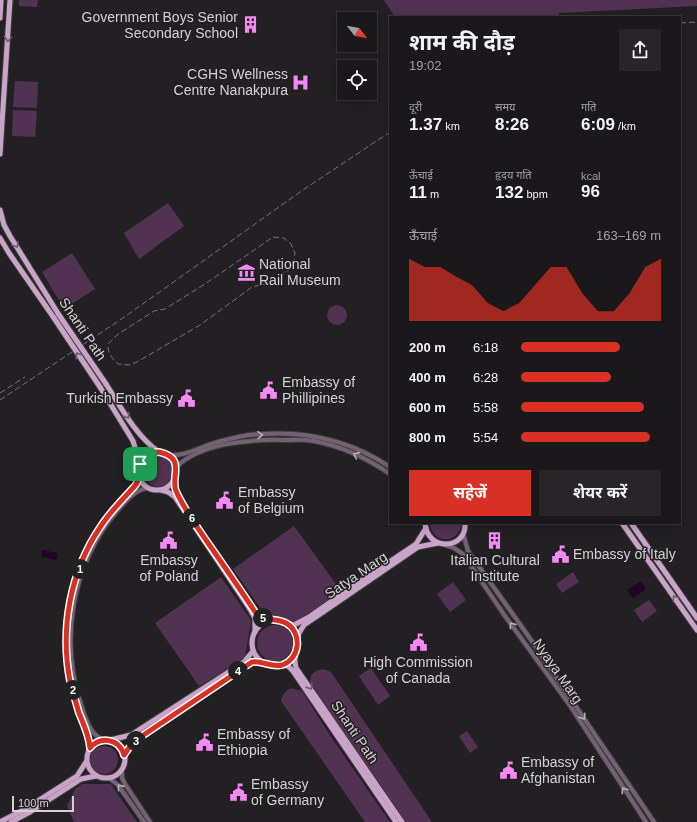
<!DOCTYPE html>
<html lang="hi">
<head>
<meta charset="utf-8">
<style>
	:root { --surface:#1a181a; --page:#272527; --text:#f1f3f6; --muted:#9fa0a2; --line:#383739; --accent:#d93025 }
	body { margin:0; font-family:Helvetica,"Noto Sans Devanagari",sans-serif; background:var(--page); color:var(--text); height:100vh; display:flex; flex-direction:column; font-size:15px; white-space:nowrap }
	* { box-sizing:border-box; margin:0 }
	p { font-size:13px; color:var(--muted) }
	.icon { flex:none; width:22px; height:22px; fill:none; stroke:currentColor; stroke-width:2; stroke-linecap:round; stroke-linejoin:round }
	.map { position:relative; flex:1; overflow:hidden }
	.drawer { position:absolute; left:389px; top:16px; width:292px; height:508px; display:flex; flex-direction:column; background:var(--surface); border-radius:0px; box-shadow:0 2px 10px #0003,0 0 0 1px var(--line) }
	.drawer>* { flex:none }
	.needle { width:26px; rotate:121deg }
	.buttons { position:absolute; left:337px; top:12px; display:grid; gap:8px }
	.buttons a { display:grid; place-items:center; width:40px; height:40px; border-radius:0px; background:var(--surface); box-shadow:0 2px 10px #0003,0 0 0 1px var(--line); font-size:20px }
	.scale { position:absolute; left:12px; bottom:10px; width:62px; box-sizing:border-box; padding-left:4px; border:2px solid #d3d1d2; border-top:0; font-size:11px; line-height:14px; white-space:nowrap; color:#d3d1d2; -webkit-text-stroke:3px #222022; paint-order:stroke }
	.pin { position:absolute; display:grid; place-items:center; width:34px; height:34px; color:#fff; margin:-17px; border-radius:8px; box-shadow:0 2px 6px #0006 }
	.km { position:absolute; width:20px; height:20px; margin:-10px; border-radius:50%; background:#222; color:#fff; font-size:11px; line-height:20px; text-align:center }
	.round { display:grid; place-items:center; flex:none; width:42px; height:42px; border-radius:0px; background:var(--page) }
	.overview { display:flex; align-items:center; justify-content:space-between; height:68px; padding:0 20px }
	h1 { font-size:22px; font-weight:700; line-height:30px }
	.stats { display:grid; grid-template-columns:repeat(3,1fr); gap:6px; height:68px; padding:4px 20px }
	.stats div { display:grid; align-content:center }
	.stats b { font-size:17px; font-weight:700 }
	.stats small { font-size:11px; font-weight:400 }
	.stats p { font-size:11px }
	.chart { height:112px; padding:8px 20px }
	.chart p { display:flex; justify-content:space-between }
	.chart svg { width:100%; height:72px; margin-top:4px; fill:var(--accent); opacity:.7 }
	.primary-button { display:flex; gap:8px; margin-top:auto; padding:8px 20px }
	.primary-button a { flex:1; height:46px; border-radius:0px; background:var(--accent); color:#fff; font-size:16px; font-weight:700; line-height:46px; text-align:center }
	.primary-button a+a { background:var(--page); color:var(--text) }
	ul { padding:0 20px; list-style:none; font-size:13px }
	li { display:grid; grid-template-columns:64px 48px 1fr; align-items:center; height:30px }
	li i { height:10px; border-radius:5px; background:var(--accent) }
	.map>svg:first-child { display:block }
	.green { fill:#523252 }
	.water { fill:#230325 }
	.lines { fill:none; stroke-linecap:round; stroke-linejoin:round }
	.minor-casing { stroke:#3e3c3e; stroke-width:6 }
	.major-casing { stroke:#3e3c3e; stroke-width:7 }
	.minor { stroke:#746274; stroke-width:4 }
	.major { stroke:#c9a4c8; stroke-width:5 }
	.rail { stroke:#767476; stroke-width:1; stroke-dasharray:6 3; stroke-linecap:butt }
	.major-bridge-casing { stroke:#3e3c3e; stroke-width:7; stroke-linecap:butt }
	.major-bridge { stroke:#c9a4c8; stroke-width:5 }
	.oneway { stroke:#6d5b6d }
	.oneway2 { stroke:#b6b0b6 }
	.route-casing { stroke:#fff; stroke-width:8 }
	.route { stroke:#d93025; stroke-width:5 }
	.labels { text-anchor:middle; stroke-width:3; stroke-linejoin:round; paint-order:stroke }
	.poi-label { font-size:14px; fill:#d3d1d2; stroke:#222022; text-anchor:start }
	.street-label { font-size:14px; fill:#d3d1d2; stroke:#222022 }
</style>
</head>
<body>
<div class="map">
<svg width="697" height="822" viewBox="0 0 697 822">
	<rect width="100%" height="100%" fill="#222022"/>
	<g class="green">
		<polygon points="19,0 38,0 37,7 19,6"/>
		<polygon points="384,0 697,0 697,6 559,13 558,17 395,17"/>
		<polygon points="15,81 38,82 37,108 13,107"/>
		<polygon points="13,110 37,111 35,137 12,136"/>
		<polygon points="168,203 184,226 139,259 124,233"/>
		<polygon points="72,253 95,289 64,309 42,272"/>
		<circle cx="337" cy="315" r="10"/>
		<circle cx="159" cy="472" r="15"/>
		<path d="M430 523H461C461 544 431 545 430 523Z"/>
		<polygon points="294,526 341,591 297,622 265,615 233,569"/>
		<polygon points="573,572 579,582 562,593 556,584"/>
		<polygon points="221,577 251,620 245,658 199,686 155,623"/>
		<polygon points="453,582 466,600 450,612 437,594"/>
		<polygon points="649,600 657,611 642,622 634,610"/>
		<circle cx="275" cy="643" r="18"/>
		<polygon points="371,668 390,696 378,705 359,676"/>
		<path d="M323 669 331 672 432 822H405L310 682C310 673 315 671 323 669Z"/>
		<path d="M291 688 302 691 331 737 390 822H365L281 701C282 694 286 691 291 688Z"/>
		<polygon points="467,731 478,747 470,753 459,736"/>
		<circle cx="104" cy="760" r="14"/>
		<polygon points="82,784 111,784 137,822 74,822 67,806 75,789"/>
	</g>
	<g class="water">
		<polygon points="42,550 58,553 56,560 41,557"/>
		<polygon points="641,581 646,589 633,598 627,590"/>
	</g>
	<g class="lines">
		<defs>
			<g id="minor">
				<path d="M168 455C186 457 201 446 218 442 226 440 235 437 244 436 250 434 257 435 263 434 309 431 351 441 390 467"/>
				<path d="M176 467C201 443 250 439 283 440 293 440 304 439 314 441 341 446 367 458 390 474"/>
				<polyline points="463,533 468,551 529,637 654,822"/>
				<polyline points="445,545 454,548 463,554 505,616 569,704 646,822"/>
				<path d="M104 740C91 736 86 720 82 708 59 642 71 565 117 511 125 502 135 489 148 488"/>
				<path d="M90 748C89 730 78 714 74 696 61 646 65 601 86 554 92 539 101 525 111 512 120 501 135 491 139 477"/>
				<polyline points="122,769 122,778 125,784 150,822"/>
				<polyline points="109,778 118,785 144,822"/>
			</g>
			<g id="major">
				<polyline points="0,18 1,0"/>
				<polyline points="0,154 10,0"/>
				<polyline points="0,210 4,225 10,236 59,315"/>
				<polyline points="0,238 9,253 54,318"/>
				<path d="M106 384C121 407 135 435 159 452"/>
				<polyline points="100,387 133,441 140,464"/>
				<circle cx="157" cy="471" r="19"/>
				<polyline points="173,481 176,491 185,507"/>
				<polyline points="161,490 168,492 175,497 248,606 255,618 255,632"/>
				<path d="M425 523C427 552 467 550 465 523"/>
				<polyline points="622,523 697,630"/>
				<polyline points="631,523 697,618"/>
				<polyline points="252,607 261,618 271,620"/>
				<circle cx="275" cy="643" r="23"/>
				<polyline points="285,622 294,625 309,617 349,589 416,544 426,528"/>
				<polyline points="297,641 299,633 304,625 329,608 418,547 438,543"/>
				<polyline points="295,653 295,663 296,668 402,822"/>
				<polyline points="281,665 288,666 293,671 396,822"/>
				<circle cx="106" cy="759" r="19"/>
				<polyline points="110,740 131,735 244,662 253,651"/>
				<polyline points="124,755 131,745 142,736 252,662 256,661 264,663"/>
				<polyline points="0,822 25,809 77,776 86,762"/>
				<polyline points="11,822 30,812 81,779 96,776"/>
			</g>
		</defs>
		<use href="#minor" class="minor-casing"/>
		<use href="#major" class="major-casing"/>
		<use href="#minor" class="minor"/>
		<use href="#major" class="major"/>
		<g class="rail">
			<polyline points="680,23 697,22"/>
			<path d="M273 237 284 238 291 244 295 253 294 260 289 270 264 284 252 287 200 325 137 362 129 365 118 364C112 358 107 353 108 344L117 335 154 311 165 309 205 284Z"/>
			<polyline points="0,393 25,377"/>
			<polyline points="0,400 123,318 300,192 390,132"/>
		</g>
		<defs>
			<g id="major-bridge">
				<polyline points="59,315 106,384"/>
				<polyline points="54,318 100,387"/>
			</g>
		</defs>
		<use href="#major-bridge" class="major-bridge-casing"/>
		<use href="#major-bridge" class="major-bridge"/>
	</g>
	<defs><path id="oneway-chevron" d="M-2-3.5L2.5 0L-2 3.5" fill="none" stroke-width="1.6" stroke-linecap="round" stroke-linejoin="round"/></defs>
	<g class="oneway">
		<use href="#oneway-chevron" transform="translate(8 39) rotate(94)"/>
		<use href="#oneway-chevron" transform="translate(16 245) rotate(58)"/>
		<use href="#oneway-chevron" transform="translate(78 355) rotate(-124)"/>
		<use href="#oneway-chevron" transform="translate(127 416) rotate(56)"/>
		<use href="#oneway-chevron" transform="translate(675 598) rotate(-125)"/>
		<use href="#oneway-chevron" transform="translate(310 687) rotate(56)"/>
	</g>
	<g class="oneway2">
		<use href="#oneway-chevron" transform="translate(260 435) rotate(-3)"/>
		<use href="#oneway-chevron" transform="translate(356 455) rotate(-156)"/>
		<use href="#oneway-chevron" transform="translate(512 625) rotate(-126)"/>
		<use href="#oneway-chevron" transform="translate(583 717) rotate(56)"/>
		<use href="#oneway-chevron" transform="translate(120 787) rotate(-129)"/>
		<use href="#oneway-chevron" transform="translate(624 790) rotate(-124)"/>
	</g>
	<g class="lines">
		<defs>
			<path id="route" d="M159 452C187 458 170 477 176 491 184 509 197 527 208 543 224 566 240 589 255 612 266 623 275 617 286 623 303 633 300 659 282 665 271 668 262 660 252 662L142 736 131 745 124 755C119 738 100 736 90 748 89 735 84 725 79 713 76 703 73 692 70 681 60 629 70 571 101 526 110 512 122 500 134 487 146 475 131 452 159 452Z"/>
		</defs>
		<use href="#route" class="route-casing"/>
		<use href="#route" class="route"/>
	</g>
	<defs>
		<symbol id="building-bare" viewBox="-9 -9 18 18"><path d="M-4-6H4V6H1V3H-1V6H-4ZM-2.5-4.3h1.7v1.8h-1.7ZM.8-4.3h1.7v1.8H.8ZM-2.5-1h1.7V.8h-1.7ZM.8-1h1.7V.8H.8Z" fill="#f28af3" stroke="#222022" stroke-width="2.5" paint-order="stroke"/></symbol>
		<symbol id="hospital-bare" viewBox="-9 -9 18 18"><path d="M-5-5h3v3.5h4V-5h3V5h-3V1.5h-4V5h-3Z" fill="#f28af3" stroke="#222022" stroke-width="2.5" paint-order="stroke"/></symbol>
		<symbol id="museum-bare" viewBox="-9 -9 18 18"><path d="M0-6L6-3V-2H-6V-3ZM-5-1h2V3h-2ZM-1-1h2V3h-2ZM3-1h2V3H3ZM-6 4H6V6H-6Z" fill="#f28af3" stroke="#222022" stroke-width="2.5" paint-order="stroke"/></symbol>
		<symbol id="civic-bare" viewBox="-9 -9 18 18"><path d="M-.6-6.5H3V-4.5H.6V-3L4-1V1h2V6H-6V1h2V-1L-.6-3ZM-1.2 2.5V6h2.4V2.5Z" fill="#f28af3" stroke="#222022" stroke-width="2.5" paint-order="stroke"/></symbol>
	</defs>
	<g fill-rule="evenodd">
		<use href="#building-bare" x="238" y="12" width="25" height="25"/>
		<use href="#hospital-bare" x="288" y="70" width="25" height="25"/>
		<use href="#museum-bare" x="234" y="260" width="25" height="25"/>
		<use href="#civic-bare" x="256" y="378" width="25" height="25"/>
		<use href="#civic-bare" x="174" y="386" width="25" height="25"/>
		<use href="#civic-bare" x="212" y="488" width="25" height="25"/>
		<use href="#civic-bare" x="156" y="528" width="25" height="25"/>
		<use href="#building-bare" x="482" y="528" width="25" height="25"/>
		<use href="#civic-bare" x="548" y="542" width="25" height="25"/>
		<use href="#civic-bare" x="406" y="630" width="25" height="25"/>
		<use href="#civic-bare" x="192" y="730" width="25" height="25"/>
		<use href="#civic-bare" x="496" y="758" width="25" height="25"/>
		<use href="#civic-bare" x="226" y="780" width="25" height="25"/>
	</g>
	<g class="labels">
		<g class="poi-label">
			<text x="238" y="22" text-anchor="end">Government Boys Senior<tspan x="238" dy="16">Secondary School</tspan></text>
			<text x="288" y="79" text-anchor="end">CGHS Wellness<tspan x="288" dy="16">Centre Nanakpura</tspan></text>
			<text x="259" y="269">National<tspan x="259" dy="16">Rail Museum</tspan></text>
			<text x="282" y="387">Embassy of<tspan x="282" dy="16">Phillipines</tspan></text>
			<text x="173" y="403" text-anchor="end">Turkish Embassy</text>
			<text x="238" y="497">Embassy<tspan x="238" dy="16">of Belgium</tspan></text>
			<text x="573" y="559">Embassy of Italy</text>
			<text x="169" y="565" text-anchor="middle">Embassy<tspan x="169" dy="16">of Poland</tspan></text>
			<text x="495" y="565" text-anchor="middle">Italian Cultural<tspan x="495" dy="16">Institute</tspan></text>
			<text x="418" y="667" text-anchor="middle">High Commission<tspan x="418" dy="16">of Canada</tspan></text>
			<text x="217" y="739">Embassy of<tspan x="217" dy="16">Ethiopia</tspan></text>
			<text x="521" y="767">Embassy of<tspan x="521" dy="16">Afghanistan</tspan></text>
			<text x="251" y="789">Embassy<tspan x="251" dy="16">of Germany</tspan></text>
		</g>
		<g class="street-label">
			<text transform="translate(83 329) rotate(56)" y="5">Shanti Path</text>
			<text transform="translate(356 575) rotate(-34)" y="5">Satya Marg</text>
			<text transform="translate(558 671) rotate(55)" y="5">Nyaya Marg</text>
			<text transform="translate(355 732) rotate(56)" y="5">Shanti Path</text>
		</g>
	</g>
</svg>
<div class="buttons">
<a><svg class="needle" viewBox="-14 -14 28 28"><path d="M0-13l5 13h-10z" fill="#e53935"/><path d="M0 13l5-13h-10z" fill="#9fa0a2"/></svg></a>
<a><svg class="icon" aria-label="locate" viewBox="0 0 24 24"><circle cx="12" cy="12" r="6"/><path d="M12 2v4M12 18v4M2 12h4M18 12h4"/></svg></a>
</div>
<div class="scale">100 m</div>
<div class="pin" style="left:140px;top:464px;background:#1e9e55"><svg class="icon" aria-label="arrive" viewBox="0 0 24 24"><path d="M6 21V4h12l-3 4 3 4H6"/></svg></div>
<b class="km" style="left:80px;top:569px">1</b>
<b class="km" style="left:73px;top:690px">2</b>
<b class="km" style="left:136px;top:741px">3</b>
<b class="km" style="left:238px;top:671px">4</b>
<b class="km" style="left:263px;top:618px">5</b>
<b class="km" style="left:192px;top:518px">6</b>
<section class="drawer">
<div class="overview"><div><h1>शाम की दौड़</h1><p>19:02</p></div><a class="round"><svg class="icon" aria-label="share" viewBox="0 0 24 24"><path d="M12 15V3M7 8l5-5 5 5M5 13v7h14v-7"/></svg></a></div>
<div class="stats">
<div><p>दूरी</p><b>1.37<small> km</small></b></div>
<div><p>समय</p><b>8:26</b></div>
<div><p>गति</p><b>6:09<small> /km</small></b></div>
</div>
<div class="stats">
<div><p>ऊँचाई</p><b>11<small> m</small></b></div>
<div><p>हृदय गति</p><b>132<small> bpm</small></b></div>
<div><p>kcal</p><b>96</b></div>
</div>
<div class="chart"><p><span>ऊँचाई</span>163–169 m</p>
<svg viewBox="0 0 160 44" preserveAspectRatio="none"><path d="M0 44V6L10 11L20 11L30 17L40 22L50 33L60 38L70 33L80 22L90 11L100 11L110 27L120 38L130 38L140 27L150 11L160 6V44z"/></svg>
</div>
<ul>
<li><b>200 m</b>6:18<i style="width:71%"></i></li>
<li><b>400 m</b>6:28<i style="width:64%"></i></li>
<li><b>600 m</b>5:58<i style="width:88%"></i></li>
<li><b>800 m</b>5:54<i style="width:92%"></i></li>
</ul>
<div class="primary-button"><a>सहेजें</a><a>शेयर करें</a></div>
</section>
</div>
</body>
</html>
